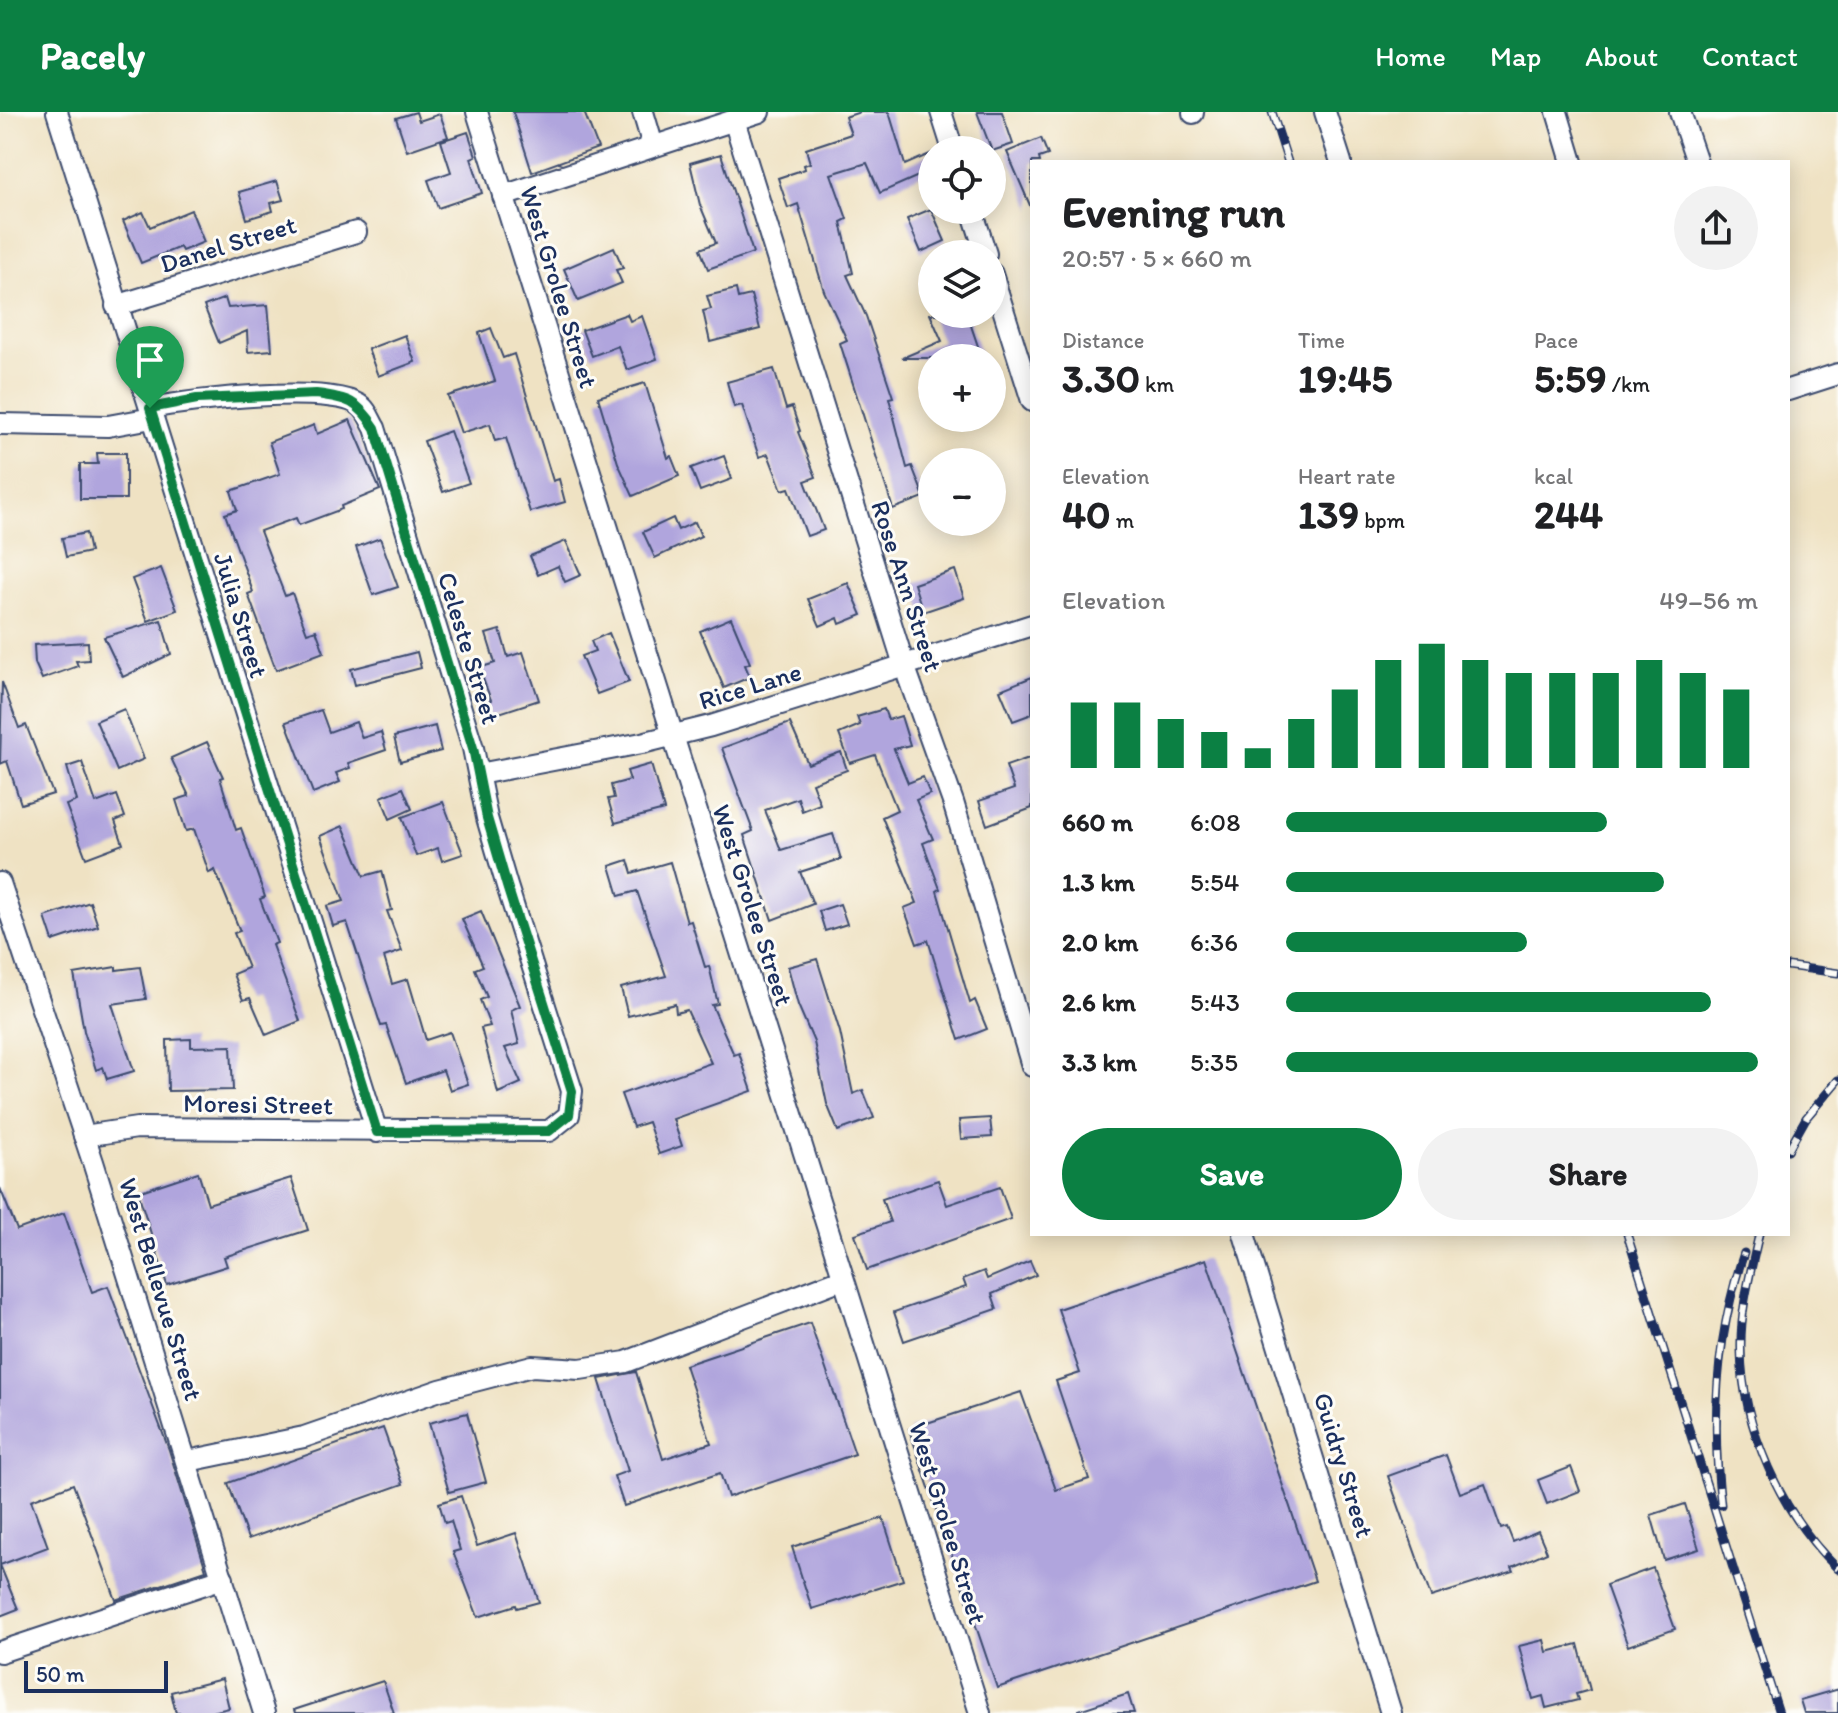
<!DOCTYPE html>
<html lang="en">
<head>
<meta charset="utf-8">
<style>
	:root { --surface:#fff; --page:#f2f2f2; --text:#202124; --muted:#757577; --accent:#0b8043 }
	body { margin:0; font-family:Itim,sans-serif; background:var(--page); color:var(--text); height:100vh; display:flex; flex-direction:column; font-size:30px; white-space:nowrap }
	* { box-sizing:border-box; margin:0 }
	p { font-size:26px; color:var(--muted) }
	.icon { flex:none; width:44px; height:44px; fill:none; stroke:currentColor; stroke-width:2; stroke-linecap:round; stroke-linejoin:round }
	.map { position:relative; flex:1; overflow:hidden }
	.drawer { position:absolute; left:1030px; top:48px; width:760px; height:1076px; display:flex; flex-direction:column; background:var(--surface); border-radius:0px; box-shadow:0 4px 20px #0003 }
	.drawer>* { flex:none }
	.buttons { position:absolute; left:918px; top:24px; display:grid; gap:16px }
	.buttons a { display:grid; place-items:center; width:88px; height:88px; border-radius:50%; background:var(--surface); box-shadow:0 4px 20px #0003; font-size:40px }
	.scale { position:absolute; left:24px; bottom:20px; width:144px; box-sizing:border-box; padding-left:8px; border:4px solid #1b2f5e; border-top:0; font-size:22px; line-height:28px; white-space:nowrap; color:#1b2f5e; -webkit-text-stroke:6px #fdfcf7; paint-order:stroke }
	.pin { position:absolute; display:grid; place-items:center; width:68px; height:68px; color:#fff; margin:-82px -34px; border-radius:50% 50% 50% 0; rotate:-45deg; box-shadow:0 0 8px #0007 }
	.pin .icon { rotate:45deg }
	.round { display:grid; place-items:center; flex:none; width:84px; height:84px; border-radius:42px; background:var(--page) }
	.overview { display:flex; align-items:center; justify-content:space-between; height:136px; padding:0 32px }
	h1 { font-size:44px; font-weight:800; line-height:60px }
	.stats { display:grid; grid-template-columns:repeat(3,1fr); gap:12px; height:136px; padding:8px 32px }
	.stats div { display:grid; align-content:center }
	.stats b { font-size:40px; font-weight:800 }
	.stats small { font-size:22px; font-weight:400 }
	.stats p { font-size:22px }
	.chart { height:224px; padding:16px 32px }
	.chart p { display:flex; justify-content:space-between }
	.chart svg { width:100%; height:144px; margin-top:8px; stroke:var(--accent); stroke-width:6 }
	.action { display:flex; gap:16px; margin-top:auto; padding:16px 32px }
	.action a { flex:1; height:92px; border-radius:48px; background:var(--accent); color:#fff; font-size:32px; font-weight:800; line-height:92px; text-align:center }
	.action a+a { background:var(--page); color:var(--text) }
	ul { padding:0 32px; list-style:none; font-size:26px }
	li { display:grid; grid-template-columns:128px 96px 1fr; align-items:center; height:60px }
	li i { height:20px; border-radius:10px; background:var(--accent) }
	header { display:flex; align-items:center; gap:48px; box-sizing:border-box; height:112px; padding:0 40px; background:var(--accent); color:#fff }
	header strong { font-size:38px }
	nav { display:flex; gap:44px; margin-inline-start:auto; font-size:28px }
	.map>svg:first-child { display:block }
	.building { fill:#b0a5dd }
	.lines { fill:none; stroke-linecap:round; stroke-linejoin:round }
	.street-casing { stroke:#3b4a6d; stroke-width:24 }
	.street { stroke:#fff; stroke-width:20 }
	.rail-casing { stroke:#1b2f5e; stroke-width:9 }
	.rail { stroke:#fdfcf7; stroke-width:6; stroke-dasharray:18; stroke-linecap:butt }
	.route-casing { stroke:#fff; stroke-width:16 }
	.route { stroke:#0b8043; stroke-width:10 }
	.labels { text-anchor:middle; stroke-width:6; stroke-linejoin:round; paint-order:stroke }
	.street-label { font-size:26px; fill:#1b2f5e; stroke:#fdfcf7 }
</style>
</head>
<body>
<header>
<strong>Pacely</strong>
<nav><a>Home</a><a>Map</a><a>About</a><a>Contact</a></nav>
</header>
<div class="map">
<svg width="1838" height="1601" viewBox="0 0 1838 1601">
	<rect width="100%" height="100%" fill="#fdfcf7"/>
	<filter id="ink" filterUnits="userSpaceOnUse"><feTurbulence type="fractalNoise" baseFrequency=".0125" numOctaves="2"/><feDisplacementMap in="SourceGraphic" scale="16" xChannelSelector="R" yChannelSelector="G"/><feConvolveMatrix kernelMatrix="1 2 1 2 8 2 1 2 1" color-interpolation-filters="sRGB"/></filter>
	<filter id="wash" filterUnits="userSpaceOnUse"><feTurbulence type="fractalNoise" baseFrequency=".006" numOctaves="4" result="noise"/><feDisplacementMap in="SourceGraphic" scale="32" xChannelSelector="R" yChannelSelector="G"/><feGaussianBlur stdDeviation="1.8" result="paint"/><feColorMatrix in="noise" values="0 0 0 0 0 0 0 0 0 0 0 0 0 0 0 0 0 1.4 0 .05"/><feComposite in="paint" operator="in"/></filter>
	<g filter="url(#wash)">
		<rect width="100%" height="100%" fill="#efe2c3"/>
		<g id="blocks">
			<g class="building">
				<polygon points="416,0 419,9 440,2 448,25 407,39 396,6"/>
				<polygon points="513,0 584,0 598,36 532,60"/>
				<polygon points="860,0 889,0 905,53 932,41 932,58 880,81 867,51 831,62 847,107 841,110 853,161 847,163 866,204 893,285 889,286 907,356 912,354 924,385 893,397 840,231 847,228 824,179 798,92 788,96 778,66 805,57 804,53 810,51 806,37 851,22 845,5"/>
				<polygon points="977,0 1002,0 1013,32 992,39"/>
				<polygon points="468,20 476,44 471,46 482,81 438,96 428,68 451,60 441,29"/>
				<polygon points="1041,26 1048,43 1039,46 1040,50 1032,50 1032,98 1007,40"/>
				<polygon points="721,42 753,141 708,157 700,137 716,131 700,93 690,51"/>
				<polygon points="277,69 283,88 271,91 273,99 247,107 239,80"/>
				<polygon points="931,97 945,129 921,140 907,107"/>
				<polygon points="191,98 204,130 182,139 180,135 141,151 123,109 143,100 150,115"/>
				<polygon points="614,135 623,156 616,158 622,171 578,189 564,157"/>
				<polygon points="736,177 738,186 751,183 760,217 710,230 703,199 711,197 707,184"/>
				<polygon points="225,186 228,196 268,193 272,238 248,240 247,219 219,231 204,194"/>
				<polygon points="627,202 630,209 642,204 657,247 627,258 618,234 592,244 582,218"/>
				<polygon points="930,202 967,202 982,246 902,246 942,229"/>
				<polygon points="491,216 503,246 514,242 553,369 559,367 565,390 530,400 506,326 495,329 490,312 461,321 448,284 495,269 479,221"/>
				<polygon points="405,223 415,250 378,264 368,237"/>
				<polygon points="774,257 786,297 792,295 800,319 798,320 816,365 805,369 824,418 807,424 789,376 782,378 768,342 759,345 742,293 734,295 727,270"/>
				<polygon points="645,271 668,346 671,344 679,364 633,384 618,351 598,285"/>
				<polygon points="350,308 380,378 341,394 342,397 299,413 296,406 260,419 285,484 292,481 307,521 316,518 324,540 276,558 248,482 253,480 225,402 237,398 231,379 280,362 269,330 314,313 317,322"/>
				<polygon points="450,319 469,371 443,380 424,329"/>
				<polygon points="97,341 126,341 126,387 80,387 80,352 98,352"/>
				<polygon points="724,344 732,367 700,379 691,356"/>
				<polygon points="673,406 678,418 695,410 701,424 655,446 643,420"/>
				<polygon points="86,421 90,440 66,445 62,426"/>
				<polygon points="380,426 398,475 373,483 356,435"/>
				<polygon points="566,429 581,463 565,470 558,454 538,463 530,444"/>
				<polygon points="161,456 177,498 148,509 132,467"/>
				<polygon points="955,458 964,486 923,500 914,472"/>
				<polygon points="848,471 862,503 840,512 838,506 820,514 808,487"/>
				<polygon points="731,506 750,551 745,553 750,565 724,576 700,519"/>
				<polygon points="161,508 171,542 123,565 104,525"/>
				<polygon points="500,518 508,545 523,540 539,588 490,604 486,590 491,588 479,556 495,551 486,522"/>
				<polygon points="609,521 629,570 597,582 581,544 595,539 591,529"/>
				<polygon points="88,530 89,548 76,549 78,554 42,567 35,551 34,533"/>
				<polygon points="417,540 421,556 355,573 351,557"/>
				<polygon points="1032,565 1032,602 1013,609 1000,578"/>
				<polygon points="2,570 19,616 26,613 53,682 21,692 7,649 0,652"/>
				<polygon points="124,597 144,647 117,659 96,609"/>
				<polygon points="884,597 888,608 901,604 910,633 894,637 908,671 923,665 930,682 916,688 933,727 923,731 940,777 937,779 970,891 975,888 987,917 959,928 928,828 917,832 904,796 917,791 882,705 897,698 875,643 850,651 839,622 860,613 857,605"/>
				<polygon points="321,598 329,620 356,610 362,626 381,620 386,638 348,651 350,656 336,661 340,670 313,681 286,610"/>
				<polygon points="790,611 808,652 841,640 847,658 812,671 820,692 802,699 798,686 765,698 781,738 833,722 841,747 800,760 813,792 772,808 744,723 753,719 722,636"/>
				<polygon points="435,614 441,639 400,650 394,625"/>
				<polygon points="207,630 223,665 220,666 236,718 241,716 265,785 260,787 277,831 272,833 300,909 266,923 250,886 243,888 233,862 248,856 234,821 240,819 215,758 209,761 194,717 186,719 176,688 189,684 171,646"/>
				<polygon points="1032,645 1032,696 987,713 979,689 1014,677 1006,654"/>
				<polygon points="82,650 96,691 117,683 125,705 115,709 123,732 86,746 66,693 77,689 67,655"/>
				<polygon points="651,652 664,698 615,711 608,687 614,686 611,673 630,668 627,659"/>
				<polygon points="403,676 412,697 390,707 381,685"/>
				<polygon points="443,690 463,742 442,749 438,736 416,744 402,705"/>
				<polygon points="343,714 364,764 382,759 392,798 387,799 402,839 384,845 392,872 408,867 426,928 450,920 468,972 450,978 443,958 406,971 386,913 381,914 347,810 333,814 327,794 344,789 320,724"/>
				<polygon points="628,748 632,761 670,750 687,810 691,809 705,855 709,854 718,892 712,893 734,943 739,941 752,979 673,1007 682,1034 659,1042 648,1010 633,1015 621,982 711,951 687,898 676,901 675,892 628,904 621,876 666,864 637,779 619,784 610,754"/>
				<polygon points="90,790 98,814 53,829 45,805"/>
				<polygon points="840,792 847,812 825,819 819,799"/>
				<polygon points="481,799 520,894 511,898 519,932 505,936 521,971 498,981 481,916 490,914 480,888 487,885 475,857 483,854 462,807"/>
				<polygon points="817,847 840,920 853,982 863,978 874,1006 838,1019 827,992 814,930 798,893 788,855"/>
				<polygon points="116,855 116,858 140,855 146,887 112,892 134,959 107,967 103,955 96,958 84,919 74,862"/>
				<polygon points="191,927 191,935 231,934 233,978 168,979 167,928"/>
				<polygon points="990,1006 992,1025 961,1027 959,1008"/>
				<polygon points="198,1060 208,1092 291,1066 308,1118 224,1145 227,1154 167,1173 138,1080"/>
				<polygon points="938,1068 947,1093 1000,1075 1011,1107 867,1158 855,1122 890,1110 882,1087"/>
				<polygon points="0,1076 17,1118 64,1101 92,1180 108,1174 169,1338 206,1458 116,1488 73,1372 31,1388 48,1435 0,1453"/>
				<polygon points="1206,1147 1315,1469 997,1576 909,1317 1021,1280 1056,1378 1089,1367 1056,1269 1080,1261 1058,1197"/>
				<polygon points="1030,1149 1036,1163 992,1182 997,1197 904,1229 894,1200 966,1175 963,1167 984,1159 987,1167"/>
				<polygon points="810,1211 855,1342 728,1385 720,1361 624,1394 614,1364 628,1359 599,1267 636,1260 663,1347 711,1331 685,1253"/>
				<polygon points="467,1301 486,1370 449,1380 429,1311"/>
				<polygon points="383,1316 403,1372 248,1427 228,1371"/>
				<polygon points="1446,1343 1460,1381 1485,1372 1501,1417 1507,1415 1513,1430 1538,1419 1547,1440 1512,1455 1514,1459 1431,1485 1388,1364"/>
				<polygon points="1571,1355 1580,1379 1547,1392 1538,1368"/>
				<polygon points="461,1384 477,1434 516,1421 539,1490 517,1496 516,1493 478,1505 453,1440 460,1438 451,1409 445,1411 439,1391"/>
				<polygon points="1685,1392 1699,1437 1664,1448 1651,1403"/>
				<polygon points="883,1406 903,1468 812,1497 792,1435"/>
				<polygon points="0,1453 18,1497 0,1504"/>
				<polygon points="1653,1456 1675,1517 1628,1534 1606,1473"/>
				<polygon points="1544,1528 1547,1540 1578,1532 1590,1578 1576,1582 1578,1588 1546,1596 1543,1584 1533,1587 1519,1534"/>
				<polygon points="222,1567 229,1596 208,1601 176,1601 171,1580"/>
				<polygon points="383,1569 394,1601 295,1601 294,1598"/>
				<polygon points="1838,1577 1838,1601 1804,1601 1800,1588"/>
				<polygon points="1128,1582 1134,1601 1079,1601 1079,1598"/>
			</g>
		</g>
	</g>
	<g filter="url(#ink)">
		<use href="#blocks" fill-opacity="0" stroke="#3b4a6d" stroke-width="2"/>
		<g class="lines">
			<defs>
				<g id="street">
					<polyline points="57,0 377,1020"/>
					<polyline points="477,0 980,1601"/>
					<polyline points="643,0 653,34"/>
					<polyline points="941,0 953,38"/>
					<polyline points="1325,0 1341,50"/>
					<polyline points="1557,0 1572,50"/>
					<polyline points="1680,0 1697,50"/>
					<polyline points="1193,1 1193,0"/>
					<polyline points="734,8 904,553 953,690 1032,954"/>
					<polyline points="503,84 759,0"/>
					<polyline points="972,98 986,142"/>
					<polyline points="992,162 1032,289"/>
					<polyline points="116,194 356,120"/>
					<polyline points="1788,278 1838,262"/>
					<polyline points="0,312 108,314 152,306"/>
					<polyline points="479,662 642,631 711,614 1032,513"/>
					<polyline points="0,771 93,1050 264,1601"/>
					<path d="M84 1024 137 1016 549 1019 569 1003 572 979 507 774 487 706 473 636 375 316C371 310 368 300 362 295 335 270 187 289 150 296"/>
					<polyline points="1244,1122 1391,1601"/>
					<polyline points="188,1349 304,1325 440,1278 532,1254 580,1257 626,1250 842,1167"/>
					<polyline points="0,1540 223,1466"/>
				</g>
			</defs>
			<use href="#street" class="street-casing"/>
			<use href="#street" class="street"/>
			<defs>
				<g id="rail">
					<polyline points="1272,0 1288,50"/>
					<polyline points="1788,854 1838,861"/>
					<polyline points="1788,1038 1806,1006 1838,968"/>
					<polyline points="1627,1122 1779,1601"/>
					<path d="M1759 1122C1751 1159 1740 1198 1741 1237 1742 1316 1781 1402 1838 1457"/>
					<path d="M1721 1393C1711 1307 1716 1223 1744 1141"/>
				</g>
			</defs>
			<use href="#rail" class="rail-casing"/>
			<use href="#rail" class="rail"/>
		</g>
	</g>
	<g class="lines" filter="url(#ink)">
		<defs>
			<path id="route" d="M316 282C348 286 358 289 375 316L473 636 487 706 507 774 572 979 569 1003 549 1019 377 1020 150 296 197 287Z"/>
		</defs>
		<use href="#route" class="route-casing"/>
		<use href="#route" class="route"/>
	</g>
	<g class="labels">
		<g class="street-label">
			<text transform="translate(228 132) rotate(-17)" y="9">Danel Street</text>
			<text transform="translate(559 175) rotate(73)" y="9">West Grolee Street</text>
			<text transform="translate(907 474) rotate(72)" y="9">Rose Ann Street</text>
			<text transform="translate(241 503) rotate(73)" y="9">Julia Street</text>
			<text transform="translate(469 536) rotate(73)" y="9">Celeste Street</text>
			<text transform="translate(750 574) rotate(-17)" y="9">Rice Lane</text>
			<text transform="translate(753 793) rotate(72)" y="9">West Grolee Street</text>
			<text transform="translate(258 992) rotate(1)" y="9">Moresi Street</text>
			<text transform="translate(161 1177) rotate(73)" y="9">West Bellevue Street</text>
			<text transform="translate(1344 1353) rotate(73)" y="9">Guidry Street</text>
			<text transform="translate(948 1411) rotate(73)" y="9">West Grolee Street</text>
		</g>
	</g>
</svg>
<div class="buttons">
<a><svg class="icon" aria-label="locate" viewBox="0 0 24 24"><circle cx="12" cy="12" r="6"/><path d="M12 2v4M12 18v4M2 12h4M18 12h4"/></svg></a>
<a><svg class="icon" aria-label="layers" viewBox="0 0 24 24"><path d="M12 4l9 5-9 5-9-5zM3 14l9 5 9-5"/></svg></a>
<a>+</a>
<a>−</a>
</div>
<div class="scale">50 m</div>
<div class="pin" style="left:150px;top:296px;background:#1e9e55"><svg class="icon" aria-label="arrive" viewBox="0 0 24 24"><path d="M6 21V4h12l-3 4 3 4H6"/></svg></div>
<section class="drawer">
<div class="overview"><div><h1>Evening run</h1><p>20:57 · 5 × 660 m</p></div><a class="round"><svg class="icon" aria-label="share" viewBox="0 0 24 24"><path d="M12 15V3M7 8l5-5 5 5M5 13v7h14v-7"/></svg></a></div>
<div class="stats">
<div><p>Distance</p><b>3.30<small> km</small></b></div>
<div><p>Time</p><b>19:45</b></div>
<div><p>Pace</p><b>5:59<small> /km</small></b></div>
</div>
<div class="stats">
<div><p>Elevation</p><b>40<small> m</small></b></div>
<div><p>Heart rate</p><b>139<small> bpm</small></b></div>
<div><p>kcal</p><b>244</b></div>
</div>
<div class="chart"><p><span>Elevation</span>49–56 m</p>
<svg viewBox="0 0 160 44" preserveAspectRatio="none"><path d="M5 44V24M15 44V24M25 44V29M35 44V33M45 44V38M55 44V29M65 44V20M75 44V11M85 44V6M95 44V11M105 44V15M115 44V15M125 44V15M135 44V11M145 44V15M155 44V20"/></svg>
</div>
<ul>
<li><b>660 m</b>6:08<i style="width:68%"></i></li>
<li><b>1.3 km</b>5:54<i style="width:80%"></i></li>
<li><b>2.0 km</b>6:36<i style="width:51%"></i></li>
<li><b>2.6 km</b>5:43<i style="width:90%"></i></li>
<li><b>3.3 km</b>5:35<i style="width:100%"></i></li>
</ul>
<div class="action"><a>Save</a><a>Share</a></div>
</section>
</div>
</body>
</html>
